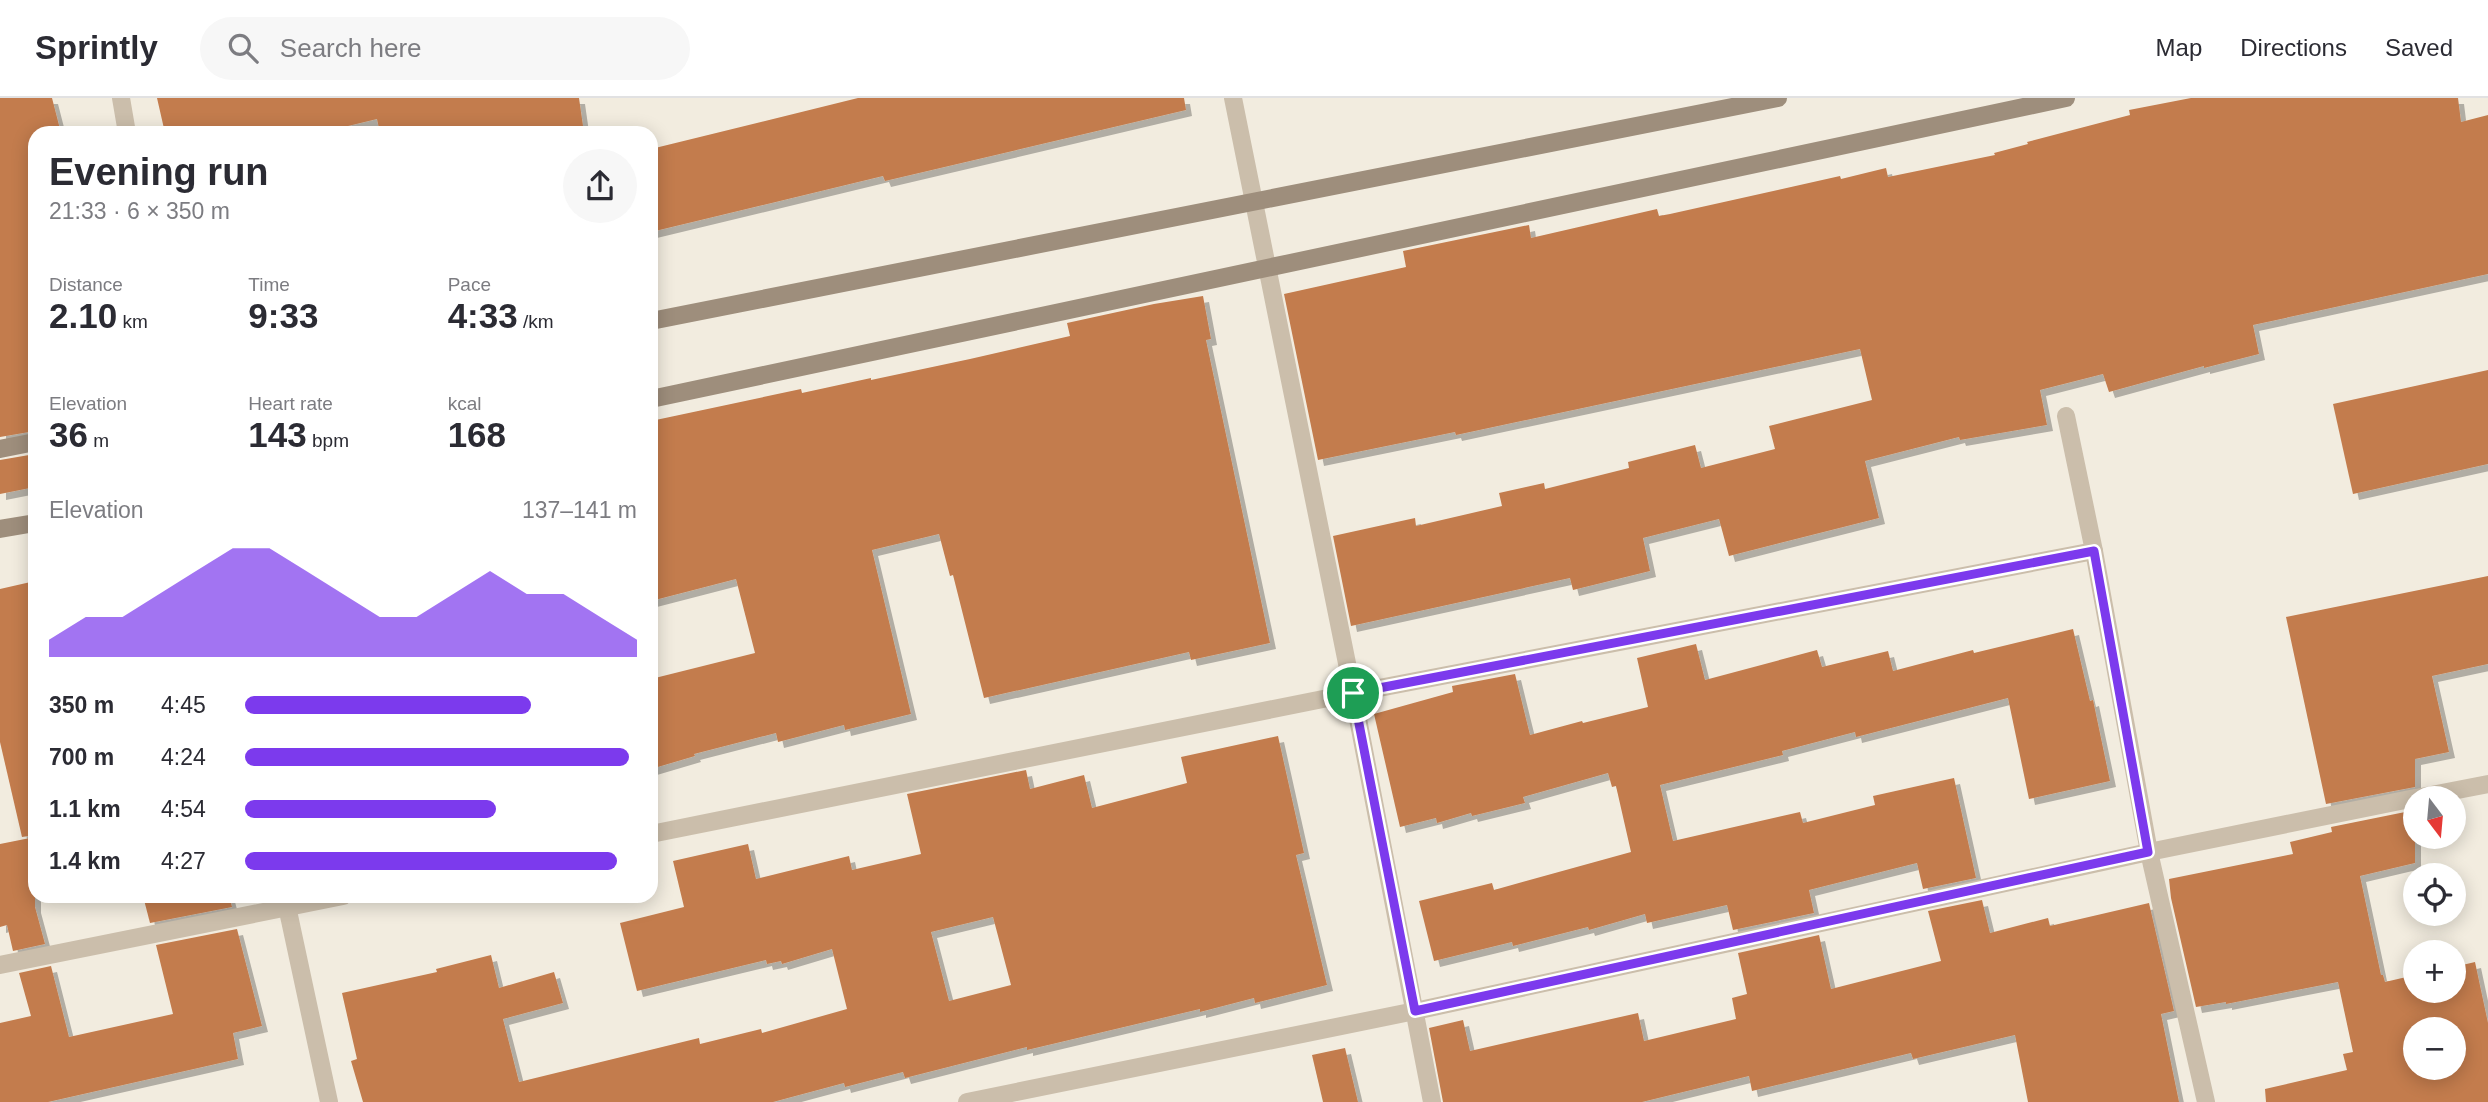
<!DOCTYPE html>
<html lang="en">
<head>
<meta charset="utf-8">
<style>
	:root { --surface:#fff; --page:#f7f7f7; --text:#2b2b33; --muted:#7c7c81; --line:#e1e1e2; --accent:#7c3aed }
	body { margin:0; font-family:Helvetica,sans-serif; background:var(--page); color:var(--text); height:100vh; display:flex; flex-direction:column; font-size:26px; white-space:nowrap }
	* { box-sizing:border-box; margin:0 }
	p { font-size:23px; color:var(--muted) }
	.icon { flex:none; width:38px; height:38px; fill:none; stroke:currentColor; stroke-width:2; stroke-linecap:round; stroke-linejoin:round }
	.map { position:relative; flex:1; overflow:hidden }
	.sheet { position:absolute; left:28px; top:28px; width:630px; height:777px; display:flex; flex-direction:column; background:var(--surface); border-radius:21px; box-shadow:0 4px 18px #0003 }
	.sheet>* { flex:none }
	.needle { width:46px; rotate:164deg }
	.tools { position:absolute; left:2403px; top:688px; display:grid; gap:14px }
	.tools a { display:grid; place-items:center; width:63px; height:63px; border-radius:50%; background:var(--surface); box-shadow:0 4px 18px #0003; font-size:35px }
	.pin { position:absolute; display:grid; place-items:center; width:60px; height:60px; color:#fff; margin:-30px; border:4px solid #fff; border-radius:50%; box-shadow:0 2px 7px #0007 }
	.round { display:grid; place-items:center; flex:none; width:74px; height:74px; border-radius:37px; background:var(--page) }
	.overview { display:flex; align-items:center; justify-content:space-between; height:119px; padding:0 21px }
	h1 { font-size:38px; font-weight:700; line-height:52px }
	.figures { display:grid; grid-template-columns:repeat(3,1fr); gap:10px; height:119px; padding:7px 21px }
	.figures div { display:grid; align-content:center }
	.figures b { font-size:35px; font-weight:700 }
	.figures small { font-size:19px; font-weight:400 }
	.figures p { font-size:19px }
	.chart { height:196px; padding:14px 21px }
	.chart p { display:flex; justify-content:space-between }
	.chart svg { width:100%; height:126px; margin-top:7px; fill:var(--accent); opacity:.7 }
	ul { padding:0 21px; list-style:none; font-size:23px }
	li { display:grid; grid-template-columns:112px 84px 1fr; align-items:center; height:52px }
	li i { height:18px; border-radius:9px; background:var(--accent) }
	header { display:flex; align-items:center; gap:42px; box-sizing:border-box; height:98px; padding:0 35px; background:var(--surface); border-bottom:2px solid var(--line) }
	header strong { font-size:33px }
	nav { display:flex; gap:38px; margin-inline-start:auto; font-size:24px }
	.search { width:490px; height:63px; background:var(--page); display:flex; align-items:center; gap:18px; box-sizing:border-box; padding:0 24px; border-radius:38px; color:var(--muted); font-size:26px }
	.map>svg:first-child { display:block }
	.building { fill:#c37c4d; fill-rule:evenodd; filter:url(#shadow) }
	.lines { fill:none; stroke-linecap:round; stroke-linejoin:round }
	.street { stroke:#cbbeab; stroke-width:18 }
	.secondary { stroke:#9e8e7c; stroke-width:18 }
	.route-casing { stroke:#fff; stroke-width:14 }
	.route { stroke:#7c3aed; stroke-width:9 }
</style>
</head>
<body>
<header>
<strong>Sprintly</strong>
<div class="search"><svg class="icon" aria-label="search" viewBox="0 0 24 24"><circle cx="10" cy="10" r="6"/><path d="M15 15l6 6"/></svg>Search here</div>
<nav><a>Map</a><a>Directions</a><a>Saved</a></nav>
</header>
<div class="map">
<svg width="2488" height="1004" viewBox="0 0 2488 1004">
	<defs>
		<filter id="shadow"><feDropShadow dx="6" dy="6" stdDeviation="0" flood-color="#0004"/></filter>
	</defs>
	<rect width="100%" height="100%" fill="#f2ecdf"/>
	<g class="building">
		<polygon points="0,0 52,0 61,35 35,35 35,333 0,339"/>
		<polygon points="157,0 579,0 584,35 380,35 377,21 319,35 165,35"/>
		<polygon points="858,0 1184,0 1186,12 885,83 883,78 651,134 651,51"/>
		<polygon points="2191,0 2458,0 2461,24 2488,17 2488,176 2253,227 2259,256 2204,270 2204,268 2109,294 2103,276 2040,292 2047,327 1960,342 1959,339 1865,363 1879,420 1729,458 1719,421 1643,440 1650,473 1573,492 1570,480 1351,528 1333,438 1415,420 1416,428 1502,408 1499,395 1544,385 1545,391 1629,370 1628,364 1695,347 1701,370 1775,351 1769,328 1872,302 1860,251 1456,337 1455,334 1318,362 1284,196 1406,169 1403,153 1529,127 1531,140 1657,111 1659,118 1670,116 1840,78 1841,81 1886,70 1888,79 1995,57 1994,55 2028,46 2027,44 2130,17 2129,12"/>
		<polygon points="1203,198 1211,241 1206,242 1270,545 1191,562 1189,554 984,600 953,477 950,478 939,436 872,452 911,616 845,632 844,627 778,644 776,635 694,656 695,658 651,671 651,581 755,555 736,481 651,503 651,323 801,291 802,295 871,280 871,282 970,261 1070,238 1067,225 1154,206"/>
		<polygon points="2488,272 2488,366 2353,396 2333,306"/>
		<polygon points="35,356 35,389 0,396 0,362"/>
		<polygon points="2488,478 2488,566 2432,578 2449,654 2415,661 2415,689 2326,706 2286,519"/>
		<polygon points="35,483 35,737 22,739 0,644 0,491"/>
		<polygon points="2073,531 2090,603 2093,602 2110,683 2029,701 2008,600 1856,639 1855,634 1782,653 1783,657 1660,687 1673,743 1800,714 1803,725 1875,707 1873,698 1954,680 1976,780 1923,791 1917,765 1809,792 1814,815 1733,832 1727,807 1647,825 1645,816 1589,832 1588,829 1513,848 1512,844 1434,863 1419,803 1492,785 1494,792 1631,754 1616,688 1612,689 1608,675 1523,699 1525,705 1472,718 1471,715 1437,725 1436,720 1400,729 1374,616 1453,594 1452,588 1515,576 1530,637 1582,623 1583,625 1648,609 1637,560 1696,546 1705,582 1817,552 1822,569 1888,553 1893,573 1973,552 1974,555"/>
		<path d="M1278 638 1304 755 1296 757 1327 887 1255 905 1254 900 1200 914V911L1027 952V949L905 980 903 974 845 989 844 985 773 1004H363L351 963 357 961 342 895 437 874 436 871 491 857 499 890 554 874 563 905 503 921 519 984 699 940 700 946 761 931 762 935 847 911 832 851 782 866 781 863 767 866 766 862 637 893 620 825 684 809 673 763 748 746 756 781 849 758 852 772 921 756 907 696 1026 672 1030 691 1084 677 1092 710 1187 685 1181 659ZM993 819 1011 887 949 903 931 834Z"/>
		<path d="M2415 712V765L2360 778 2381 877H2383L2385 884 2415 877V892H2454V869L2475 864 2488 925V1004H2266L2265 991 2347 972 2343 956 2353 954 2338 884 2226 906V904L2196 909 2171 800 2169 781 2293 756 2290 744 2332 734 2331 729ZM2415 931H2454V970H2415Z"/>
		<polygon points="35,739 35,809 45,846 13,853 7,827 0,829 0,746"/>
		<polygon points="143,798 229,798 232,809 150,825"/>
		<polygon points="1982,802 1990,835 2048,820 2050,828 2149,805 2174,913 2161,916 2179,1004 2028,1004 2015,937 1913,961 1911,955 1752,993 1749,978 1642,1004 1443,1004 1429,930 1463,922 1470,953 1638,915 1644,943 1736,921 1732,900 1747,896 1738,855 1819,837 1831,891 1941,863 1928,813"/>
		<polygon points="237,831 262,928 233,935 238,961 48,1004 0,1004 0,925 31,918 19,875 51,868 69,939 173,916 156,847"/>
		<polygon points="1345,950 1358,1004 1323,1004 1312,957"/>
	</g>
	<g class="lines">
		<g class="street">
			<polyline points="121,0 127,35"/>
			<polyline points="1233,0 1353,595 1432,1004"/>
			<polyline points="2066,318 2094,453 2149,754 2206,1004"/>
			<polyline points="2416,700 2488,686"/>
			<polyline points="651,736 1353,595 2094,453"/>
			<polyline points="285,799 329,1004"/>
			<polyline points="0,867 343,798"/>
			<polyline points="967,1004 1415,913 2149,754 2415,700"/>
		</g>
		<g class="secondary">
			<polyline points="651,223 1778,0"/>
			<polyline points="651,301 2066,0"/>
			<polyline points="0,351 35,344"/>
			<polyline points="0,431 35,425"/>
		</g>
	</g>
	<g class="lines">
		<defs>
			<polygon id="route" points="2094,453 2148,754 1415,913 1353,595"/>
		</defs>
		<use href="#route" class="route-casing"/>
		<use href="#route" class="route"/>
	</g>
</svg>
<div class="tools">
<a><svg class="needle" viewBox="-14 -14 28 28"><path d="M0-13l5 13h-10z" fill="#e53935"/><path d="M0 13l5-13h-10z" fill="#7c7c81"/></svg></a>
<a><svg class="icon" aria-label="locate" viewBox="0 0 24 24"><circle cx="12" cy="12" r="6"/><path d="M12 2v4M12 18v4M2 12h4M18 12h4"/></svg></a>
<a>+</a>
<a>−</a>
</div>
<div class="pin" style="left:1353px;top:595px;background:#1e9e55"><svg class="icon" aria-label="arrive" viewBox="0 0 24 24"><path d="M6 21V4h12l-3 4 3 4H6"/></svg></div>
<section class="sheet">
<div class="overview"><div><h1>Evening run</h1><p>21:33 · 6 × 350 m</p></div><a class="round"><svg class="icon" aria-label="share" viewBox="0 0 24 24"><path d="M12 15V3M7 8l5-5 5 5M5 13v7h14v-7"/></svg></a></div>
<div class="figures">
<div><p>Distance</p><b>2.10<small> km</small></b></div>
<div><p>Time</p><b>9:33</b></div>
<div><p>Pace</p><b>4:33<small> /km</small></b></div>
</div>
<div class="figures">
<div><p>Elevation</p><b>36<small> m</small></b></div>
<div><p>Heart rate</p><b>143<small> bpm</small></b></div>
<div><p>kcal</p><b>168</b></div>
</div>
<div class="chart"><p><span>Elevation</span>137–141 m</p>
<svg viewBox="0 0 160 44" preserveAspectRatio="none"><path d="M0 44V38L10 30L20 30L30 22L40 14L50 6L60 6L70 14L80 22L90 30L100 30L110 22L120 14L130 22L140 22L150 30L160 38V44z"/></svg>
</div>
<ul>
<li><b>350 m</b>4:45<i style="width:73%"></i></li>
<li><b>700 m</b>4:24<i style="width:98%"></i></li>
<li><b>1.1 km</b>4:54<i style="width:64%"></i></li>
<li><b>1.4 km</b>4:27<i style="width:95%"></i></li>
</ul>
</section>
</div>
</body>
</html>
